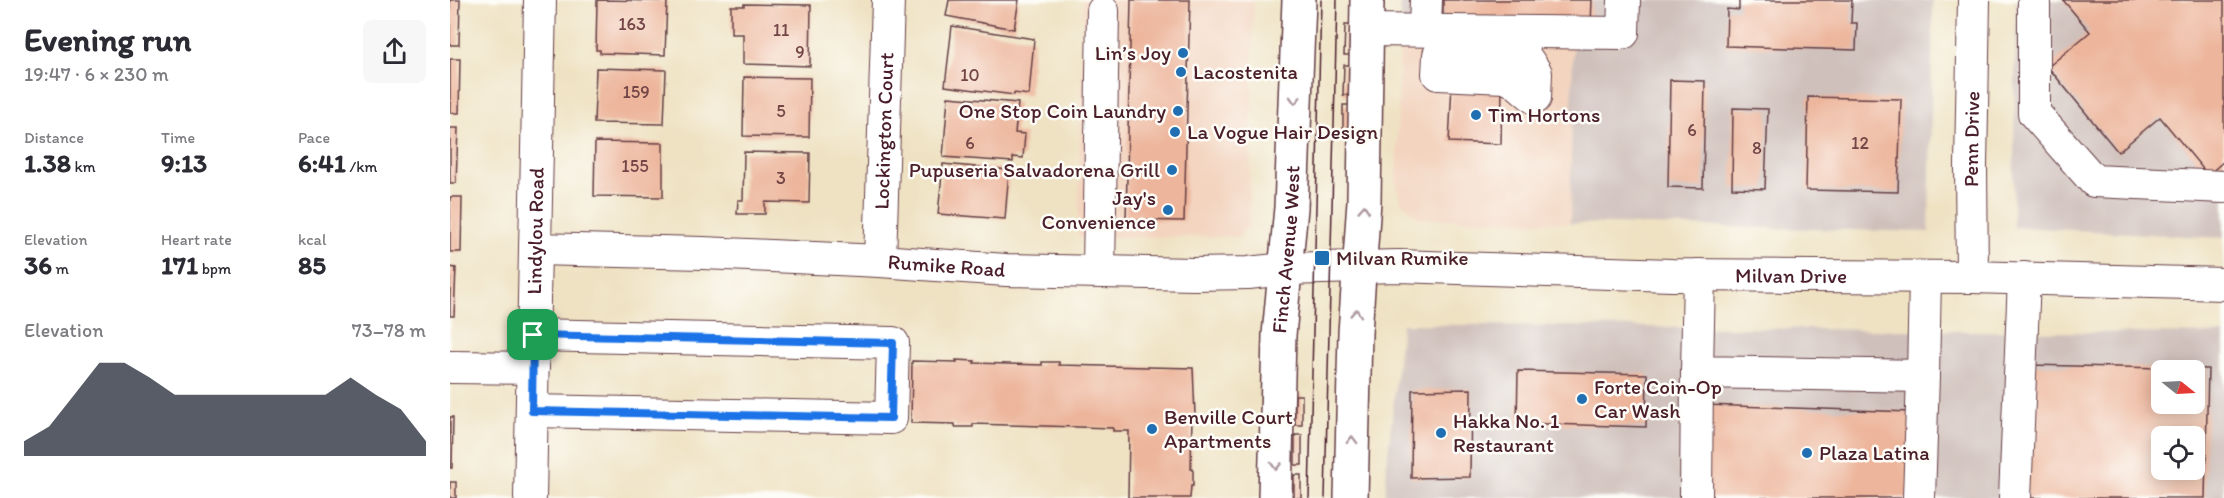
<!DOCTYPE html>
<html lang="en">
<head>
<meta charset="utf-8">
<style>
	:root { --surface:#fff; --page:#f7f7f7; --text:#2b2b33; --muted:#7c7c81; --accent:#111827 }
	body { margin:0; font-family:Itim,sans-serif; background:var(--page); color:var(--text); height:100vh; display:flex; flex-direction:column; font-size:22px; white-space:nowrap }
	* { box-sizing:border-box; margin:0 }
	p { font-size:20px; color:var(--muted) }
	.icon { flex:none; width:33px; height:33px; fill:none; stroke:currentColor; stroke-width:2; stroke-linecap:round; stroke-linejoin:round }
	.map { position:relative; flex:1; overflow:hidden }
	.drawer { display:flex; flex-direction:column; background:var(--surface); width:450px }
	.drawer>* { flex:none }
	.needle { width:39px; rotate:108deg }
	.controls { position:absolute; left:1701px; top:360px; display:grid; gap:12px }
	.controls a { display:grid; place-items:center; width:54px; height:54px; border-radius:9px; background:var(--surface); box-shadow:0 3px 15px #0003; font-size:30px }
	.pin { position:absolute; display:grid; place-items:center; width:51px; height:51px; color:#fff; margin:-26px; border-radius:12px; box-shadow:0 3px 9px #0006 }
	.round { display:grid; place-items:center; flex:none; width:63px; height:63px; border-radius:9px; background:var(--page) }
	.summary { display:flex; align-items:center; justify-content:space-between; height:102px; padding:0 24px }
	h1 { font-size:33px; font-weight:800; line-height:45px }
	.stats { display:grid; grid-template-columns:repeat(3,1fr); gap:9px; height:102px; padding:6px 24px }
	.stats div { display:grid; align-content:center }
	.stats b { font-size:26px; font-weight:800 }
	.stats small { font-size:16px; font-weight:400 }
	.stats p { font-size:16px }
	.chart { height:168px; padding:12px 24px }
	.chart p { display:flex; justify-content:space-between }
	.chart svg { width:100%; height:108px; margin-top:6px; fill:var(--accent); opacity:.7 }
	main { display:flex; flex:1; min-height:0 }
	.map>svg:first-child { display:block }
	.built { fill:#f3d4bf }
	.industrial { fill:#cfc0bb; fill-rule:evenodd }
	.building { fill:#edb69c; fill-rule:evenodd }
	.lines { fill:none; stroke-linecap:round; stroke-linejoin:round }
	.minor-casing { stroke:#633c42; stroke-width:34 }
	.major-casing { stroke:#633c42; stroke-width:36 }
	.minor { stroke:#fff; stroke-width:32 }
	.major { stroke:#fff; stroke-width:33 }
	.tram { stroke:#4a1f2b; stroke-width:1.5 }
	.oneway { stroke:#ae9aa0 }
	.route-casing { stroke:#fff; stroke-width:12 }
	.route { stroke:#1a73e8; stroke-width:8 }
	.poi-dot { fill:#1f6fb2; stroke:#fdfcf7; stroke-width:2 }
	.labels { text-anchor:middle; stroke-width:5; stroke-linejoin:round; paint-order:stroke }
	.number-label { font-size:18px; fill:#734547 }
	.poi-label { font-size:21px; fill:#4a1f2b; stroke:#fdfcf7; text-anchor:start }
	.street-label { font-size:21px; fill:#4a1f2b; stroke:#fdfcf7 }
</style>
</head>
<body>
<main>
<section class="drawer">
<div class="summary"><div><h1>Evening run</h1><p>19:47 · 6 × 230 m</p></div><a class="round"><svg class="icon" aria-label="share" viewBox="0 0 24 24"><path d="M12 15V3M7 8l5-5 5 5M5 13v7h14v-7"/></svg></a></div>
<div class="stats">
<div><p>Distance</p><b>1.38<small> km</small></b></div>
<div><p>Time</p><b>9:13</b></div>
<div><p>Pace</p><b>6:41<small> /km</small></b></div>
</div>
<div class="stats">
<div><p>Elevation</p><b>36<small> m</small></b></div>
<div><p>Heart rate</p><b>171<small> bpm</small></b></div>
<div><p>kcal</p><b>85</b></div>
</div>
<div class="chart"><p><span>Elevation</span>73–78 m</p>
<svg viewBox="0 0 160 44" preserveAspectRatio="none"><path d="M0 44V38L10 32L20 19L30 6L40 6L50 12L60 19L70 19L80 19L90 19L100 19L110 19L120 19L130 12L140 19L150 25L160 38V44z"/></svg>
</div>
</section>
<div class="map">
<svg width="1774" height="498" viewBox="0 0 1774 498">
	<rect width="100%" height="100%" fill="#fdfcf7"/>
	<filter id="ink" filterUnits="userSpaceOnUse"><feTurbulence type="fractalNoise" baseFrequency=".0167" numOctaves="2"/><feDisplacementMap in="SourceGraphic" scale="12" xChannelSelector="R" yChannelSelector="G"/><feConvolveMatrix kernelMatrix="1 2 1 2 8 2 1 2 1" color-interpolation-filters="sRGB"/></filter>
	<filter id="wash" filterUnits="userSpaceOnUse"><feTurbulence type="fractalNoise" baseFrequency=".008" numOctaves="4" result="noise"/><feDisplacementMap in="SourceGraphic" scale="24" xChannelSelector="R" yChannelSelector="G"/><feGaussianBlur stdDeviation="1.35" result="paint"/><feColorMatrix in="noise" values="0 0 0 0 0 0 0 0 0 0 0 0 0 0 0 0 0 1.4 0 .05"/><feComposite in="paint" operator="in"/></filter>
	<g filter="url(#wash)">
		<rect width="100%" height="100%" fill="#efe2c3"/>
		<g class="built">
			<polygon points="633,0 804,0 799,224 789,237 628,237"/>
			<polygon points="1123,44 1120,223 969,218 952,203 946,185 950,46"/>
		</g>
		<g class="industrial">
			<polygon points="950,0 1483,0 1479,232 1120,223 1123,44 950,46"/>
			<polygon points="1566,0 1774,0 1774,238 1563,227"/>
			<path d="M952 324 1774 334V498H935L937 462ZM1712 370H1744V404H1712ZM1712 436H1744V470H1712Z"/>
		</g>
		<g id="blocks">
			<g class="building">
				<polygon points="0,0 10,0 9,45 0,45"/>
				<polygon points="147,0 217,1 215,55 150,53 150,50 146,50"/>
				<polygon points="499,0 569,0 564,29 496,16"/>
				<polygon points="681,0 740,0 734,221 676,220"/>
				<polygon points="993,0 1142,0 1141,24 993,22"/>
				<polygon points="1289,0 1402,0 1401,23 1407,23 1406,50 1276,46 1277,9 1289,10"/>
				<polygon points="1613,0 1774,0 1774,161 1758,175 1710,117 1668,152 1598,67 1640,32"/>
				<polygon points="294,4 361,5 360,66 293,64 293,34 281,34 281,6 294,6"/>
				<polygon points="895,25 902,25 902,55 894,55"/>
				<polygon points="502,26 584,39 579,95 564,93 564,95 495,86"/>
				<polygon points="0,59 10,59 9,113 0,113"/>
				<polygon points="894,65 901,65 901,95 893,95"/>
				<polygon points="146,68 216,70 214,124 144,123"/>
				<polygon points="294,77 360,78 359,137 293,136"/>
				<polygon points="1220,80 1255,81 1253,188 1218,187"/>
				<polygon points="1002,84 1052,87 1051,144 999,142"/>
				<polygon points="498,97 568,103 565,133 575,134 573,158 563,157 563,162 493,157"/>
				<polygon points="1358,97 1451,99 1448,192 1356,190"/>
				<rect x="893" y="105" width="7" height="30"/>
				<polygon points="1283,108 1318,109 1315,189 1282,188"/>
				<polygon points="0,128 8,128 6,183 0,183"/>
				<polygon points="145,142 213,143 213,197 144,196"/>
				<polygon points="294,152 360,153 359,203 315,202 315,214 287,214 288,200 293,200"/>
				<polygon points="493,164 559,170 555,219 488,214"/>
				<polygon points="0,197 12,197 11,252 0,252"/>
				<polygon points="0,267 6,268 4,316 0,316"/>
				<polygon points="506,360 525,361 524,363 592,365 592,362 609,362 609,365 743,368 745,415 742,415 741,469 743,469 743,486 741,486 740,498 678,498 679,431 663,431 663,428 523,424 523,427 505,427 505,424 461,423 462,361 507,362"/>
				<path d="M1579 365 1758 369 1755 498H1576ZM1712 370H1744V404H1712ZM1712 436H1744V470H1712Z"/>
				<polygon points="1068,371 1197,374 1196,427 1067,423"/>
				<polygon points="1021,389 1020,477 961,478 962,390"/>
				<rect x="845" y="395" width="7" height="30"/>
				<polygon points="1255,405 1462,412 1460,498 1252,498"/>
				<polygon points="0,417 3,417 2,468 0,468"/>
				<rect x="845" y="435" width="7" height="30"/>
				<rect x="844" y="475" width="7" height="23"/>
				<rect x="0" y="482" width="6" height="16"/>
			</g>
		</g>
	</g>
	<g filter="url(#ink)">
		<use href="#blocks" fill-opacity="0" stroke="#633c42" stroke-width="1.5"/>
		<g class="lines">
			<defs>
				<g id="minor">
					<polyline points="1584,0 1584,113 1644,181 1774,187"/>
					<polyline points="975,29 976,0"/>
					<polyline points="916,30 1173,33 1174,0"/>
					<polygon points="989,55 1059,55 1076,58 1086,73 1085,98 1066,82 1055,77 988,74"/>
					<path id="s1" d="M85 249 253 253 430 261 556 270 744 274 798 273 834 269 948 266 1222 275 1522 277 1774 284"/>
					<path id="s2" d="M430 261 438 0"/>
					<polyline points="649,271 653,11"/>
					<polyline points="1249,275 1247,372 1473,376 1475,277"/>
					<path id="s3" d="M1522 277 1521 165 1524 0"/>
					<polyline points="0,367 83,368"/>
					<polyline points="82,411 441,418 443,343 83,335"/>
					<path id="s4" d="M80 498 90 0"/>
					<polyline points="1246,498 1247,372"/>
					<polyline points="1469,498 1473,376"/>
					<polyline points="1565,498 1574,278"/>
				</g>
				<g id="major">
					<path id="s5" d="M825 498 829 335 841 208 849 0"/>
					<polyline points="901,498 905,333 914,201 917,0"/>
				</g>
			</defs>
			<use href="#minor" class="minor-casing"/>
			<use href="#major" class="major-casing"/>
			<use href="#minor" class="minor"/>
			<use href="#major" class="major"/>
			<g class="tram">
				<polyline points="859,498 871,0"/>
				<polyline points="875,498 887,0"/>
			</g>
		</g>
		<defs><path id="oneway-chevron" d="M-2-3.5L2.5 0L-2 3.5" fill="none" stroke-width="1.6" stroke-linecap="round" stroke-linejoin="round" transform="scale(1.5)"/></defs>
		<g class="oneway">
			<use href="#oneway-chevron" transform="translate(845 100) rotate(92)"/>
			<use href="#oneway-chevron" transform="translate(914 209) rotate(-86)"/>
			<use href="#oneway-chevron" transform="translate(906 313) rotate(-86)"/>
			<use href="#oneway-chevron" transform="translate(902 440) rotate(-89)"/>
			<use href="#oneway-chevron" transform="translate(826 466) rotate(92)"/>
		</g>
	</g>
	<g class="lines" filter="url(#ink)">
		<defs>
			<polygon id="route" points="83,335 443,343 441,418 82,411"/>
		</defs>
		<use href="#route" class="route-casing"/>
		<use href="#route" class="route"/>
	</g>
	<g class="poi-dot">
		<circle cx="733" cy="53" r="6"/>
		<circle cx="731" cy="72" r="6"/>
		<circle cx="728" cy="111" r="6"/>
		<circle cx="1026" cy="115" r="6"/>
		<circle cx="725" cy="132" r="6"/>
		<circle cx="722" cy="170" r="6"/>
		<circle cx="718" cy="210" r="6"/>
		<rect x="864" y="250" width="16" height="16" rx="3"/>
		<circle cx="1132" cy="399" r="6"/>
		<circle cx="702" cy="429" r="6"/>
		<circle cx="991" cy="433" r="6"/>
		<circle cx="1357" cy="453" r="6"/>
	</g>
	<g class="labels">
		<g class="number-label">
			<text x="182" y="30">163</text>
			<text x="331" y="36">11</text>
			<text x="350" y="58">9</text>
			<text x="520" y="81">10</text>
			<text x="186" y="98">159</text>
			<text x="331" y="117">5</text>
			<text x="1242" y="136">6</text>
			<text x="520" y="149">6</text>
			<text x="1410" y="149">12</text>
			<text x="1307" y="154">8</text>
			<text x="185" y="172">155</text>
			<text x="331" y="184">3</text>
		</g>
		<g class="poi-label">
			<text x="721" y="60" text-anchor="end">Lin’s Joy</text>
			<text x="743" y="79">Lacostenita</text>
			<text x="716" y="118" text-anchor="end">One Stop Coin Laundry</text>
			<text x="1038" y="122">Tim Hortons</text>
			<text x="737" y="139">La Vogue Hair Design</text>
			<text x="710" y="177" text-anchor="end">Pupuseria Salvadorena Grill</text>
			<text x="706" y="205" text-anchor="end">Jay's<tspan x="706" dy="24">Convenience</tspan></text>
			<text x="886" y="265">Milvan Rumike</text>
			<text x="1144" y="394">Forte Coin-Op<tspan x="1144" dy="24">Car Wash</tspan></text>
			<text x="714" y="424">Benville Court<tspan x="714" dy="24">Apartments</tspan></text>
			<text x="1003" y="428">Hakka No. 1<tspan x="1003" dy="24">Restaurant</tspan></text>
			<text x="1369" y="460">Plaza Latina</text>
		</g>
		<g class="street-label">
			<text dy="7" stroke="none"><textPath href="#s2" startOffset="130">Lockington Court</textPath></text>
			<text dy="7" stroke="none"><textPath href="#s3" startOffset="138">Penn Drive</textPath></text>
			<text dy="7" stroke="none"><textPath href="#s4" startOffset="267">Lindylou Road</textPath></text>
			<text dy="7" stroke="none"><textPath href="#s5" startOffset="249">Finch Avenue West</textPath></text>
			<text dy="7" stroke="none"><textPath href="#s1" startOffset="412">Rumike Road</textPath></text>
			<text dy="7" stroke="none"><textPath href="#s1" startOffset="1257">Milvan Drive</textPath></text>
		</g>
	</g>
</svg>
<div class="controls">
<a><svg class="needle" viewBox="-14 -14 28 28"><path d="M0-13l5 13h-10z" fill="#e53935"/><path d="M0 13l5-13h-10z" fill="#7c7c81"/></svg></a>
<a><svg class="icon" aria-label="locate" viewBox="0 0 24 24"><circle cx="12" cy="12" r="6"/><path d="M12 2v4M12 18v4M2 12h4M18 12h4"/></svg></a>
</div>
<div class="pin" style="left:83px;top:335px;background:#1e9e55"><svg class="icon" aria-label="arrive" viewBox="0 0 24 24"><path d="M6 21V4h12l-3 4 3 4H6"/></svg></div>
</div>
</main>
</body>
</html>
